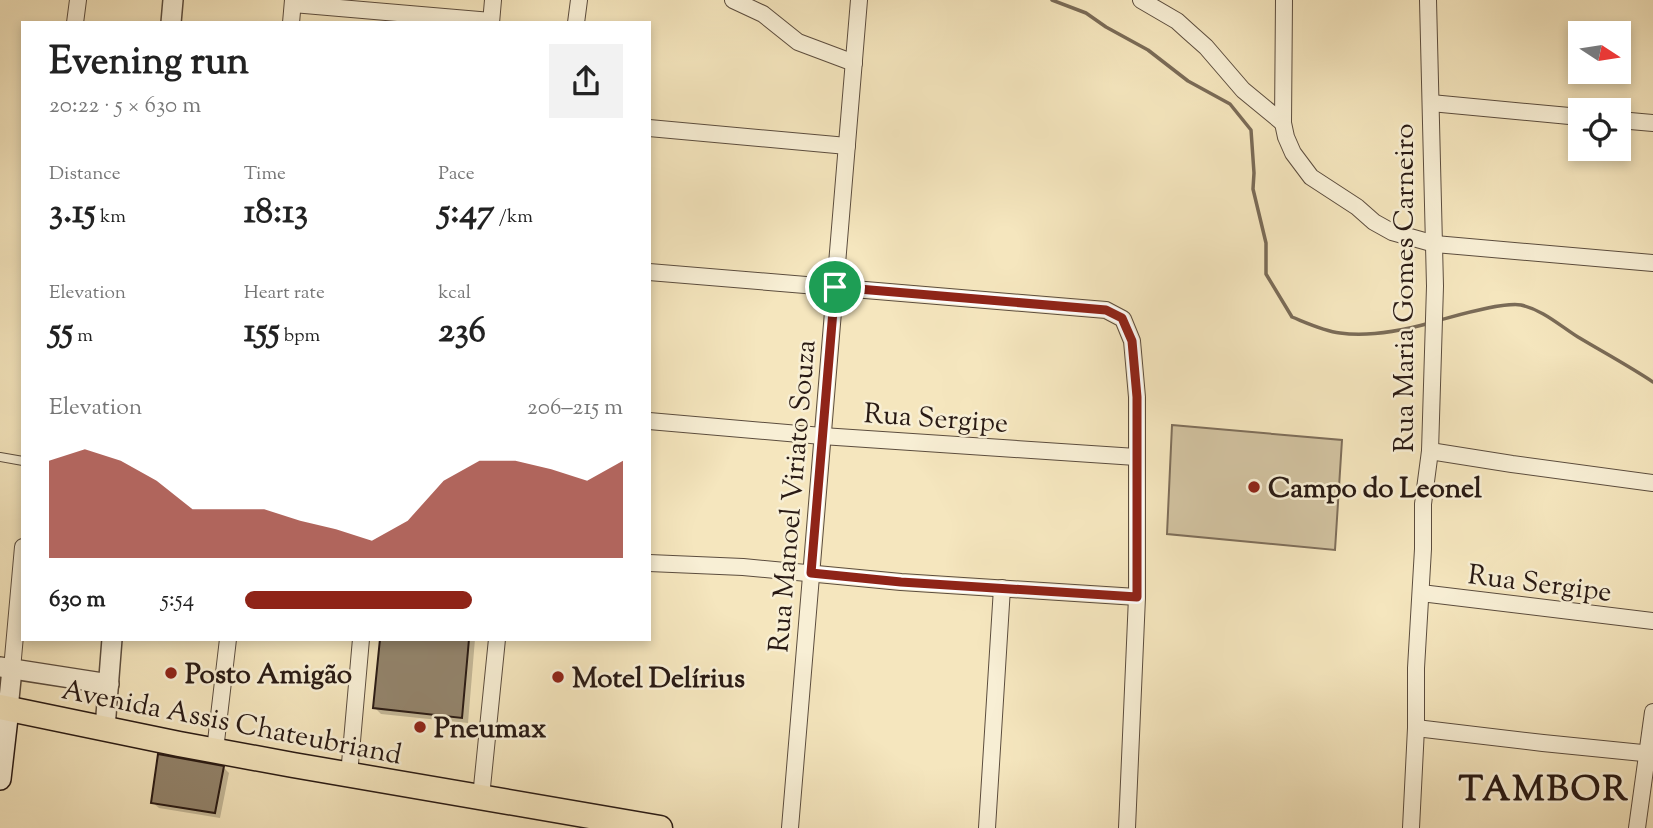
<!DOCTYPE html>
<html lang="en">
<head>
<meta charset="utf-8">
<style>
	:root { --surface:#fff; --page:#f2f2f2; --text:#222; --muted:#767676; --accent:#8f2418 }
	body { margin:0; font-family:"Sorts Mill Goudy",serif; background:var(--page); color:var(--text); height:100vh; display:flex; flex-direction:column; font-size:26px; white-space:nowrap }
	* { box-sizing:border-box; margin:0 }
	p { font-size:23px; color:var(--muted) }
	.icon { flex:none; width:38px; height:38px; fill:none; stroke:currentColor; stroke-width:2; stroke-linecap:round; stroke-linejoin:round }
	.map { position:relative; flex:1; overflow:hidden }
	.sheet { position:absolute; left:21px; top:21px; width:630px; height:620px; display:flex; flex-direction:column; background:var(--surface); border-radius:0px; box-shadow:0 4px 10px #0003 }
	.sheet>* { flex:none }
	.needle { width:46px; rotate:102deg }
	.tools { position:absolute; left:1568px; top:21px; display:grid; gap:14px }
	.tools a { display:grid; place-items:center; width:63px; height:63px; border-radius:0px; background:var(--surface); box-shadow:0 4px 10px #0003; font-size:35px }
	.pin { position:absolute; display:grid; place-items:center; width:60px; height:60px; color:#fff; margin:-30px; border:4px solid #fff; border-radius:50%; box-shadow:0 2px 7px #0007 }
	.round { display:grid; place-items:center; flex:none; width:74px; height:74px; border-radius:0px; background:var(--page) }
	.summary { display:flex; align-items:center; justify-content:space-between; height:119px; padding:0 28px }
	h1 { font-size:38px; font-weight:800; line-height:52px }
	.metrics { display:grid; grid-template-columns:repeat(3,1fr); gap:10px; height:119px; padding:7px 28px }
	.metrics div { display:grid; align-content:center }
	.metrics b { font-size:35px; font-weight:800 }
	.metrics small { font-size:19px; font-weight:400 }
	.metrics p { font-size:19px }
	.chart { height:196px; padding:14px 28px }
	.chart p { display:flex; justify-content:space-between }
	.chart svg { width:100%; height:126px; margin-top:7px; fill:var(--accent); opacity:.7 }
	ul { padding:0 28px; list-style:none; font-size:23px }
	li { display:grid; grid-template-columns:112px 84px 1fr; align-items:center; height:52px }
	li i { height:18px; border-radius:9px; background:var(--accent) }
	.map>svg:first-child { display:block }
	.green { fill:#d2c3a1; stroke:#7e6e5a; stroke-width:2 }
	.shadow { fill:#0003 }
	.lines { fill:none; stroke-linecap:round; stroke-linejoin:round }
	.stream { stroke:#7a6b57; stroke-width:3.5 }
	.building { fill:#93846c; stroke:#291a14; stroke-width:2 }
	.service-casing { stroke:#5c4d3e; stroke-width:10 }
	.minor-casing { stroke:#5c4d3e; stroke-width:18 }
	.tertiary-casing { stroke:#5c4d3e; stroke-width:22 }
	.secondary-casing { stroke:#291a14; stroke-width:24 }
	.primary-casing { stroke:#291a14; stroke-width:27 }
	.service { stroke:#f8efd5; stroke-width:8 }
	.minor { stroke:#f8efd5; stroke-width:16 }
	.tertiary { stroke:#f8efd5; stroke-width:19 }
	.secondary { stroke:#f8efd5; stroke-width:21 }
	.primary { stroke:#f5e6be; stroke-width:24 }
	.route-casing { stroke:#fff; stroke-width:14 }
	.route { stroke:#8f2418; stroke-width:9 }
	.poi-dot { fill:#8f2418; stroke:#f8efd5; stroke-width:2.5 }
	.labels { text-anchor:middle; stroke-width:5; stroke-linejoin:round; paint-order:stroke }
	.street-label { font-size:28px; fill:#291a14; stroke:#f8efd5 }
	.poi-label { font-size:28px; font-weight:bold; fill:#291a14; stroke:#f8efd5; text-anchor:start }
	.district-label { font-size:35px; font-weight:bold; letter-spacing:2px; fill:#291a14; stroke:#f8efd5 }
</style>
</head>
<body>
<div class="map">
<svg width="1653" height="828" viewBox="0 0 1653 828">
	<rect width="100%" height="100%" fill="#f5e6be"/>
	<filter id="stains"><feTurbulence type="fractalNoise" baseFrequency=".00286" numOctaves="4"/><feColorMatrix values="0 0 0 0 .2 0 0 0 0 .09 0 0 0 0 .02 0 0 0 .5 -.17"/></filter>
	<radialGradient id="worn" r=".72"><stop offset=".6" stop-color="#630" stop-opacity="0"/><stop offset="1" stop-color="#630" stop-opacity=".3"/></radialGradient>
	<polygon class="green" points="1172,425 1342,440 1335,550 1167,534"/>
	<g class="shadow">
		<polygon points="381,639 475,639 468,723 381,714 375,708"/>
		<polygon points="223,767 229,773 220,818 159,808 152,802"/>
	</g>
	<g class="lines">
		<g class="stream">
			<path d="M1052 0 1086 13 1106 27 1148 50 1188 81 1230 104 1251 130 1254 173 1253 189 1266 243V274L1292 317C1307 323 1324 331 1340 333 1370 337 1401 331 1430 323"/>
			<path d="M1440 320C1459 315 1503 302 1521 305 1543 310 1559 325 1578 337 1603 352 1629 366 1653 382"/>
		</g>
	</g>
	<g class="building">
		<polygon points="380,639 469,639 462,718 373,708"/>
		<polygon points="158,754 224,766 215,813 151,803"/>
	</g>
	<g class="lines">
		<defs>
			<polyline id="service" points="0,457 23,461"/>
			<g id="minor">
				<polyline points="733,0 763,14 798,42 854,63"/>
				<polyline points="1141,0 1177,21 1188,31 1206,47 1243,90 1283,123"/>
				<polyline points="1284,0 1283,123 1286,137 1293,153 1311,177 1357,207 1374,222 1392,232 1435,244 1653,263"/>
				<polyline points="293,4 491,21"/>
				<polyline points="75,23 78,0"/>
				<polyline points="291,23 293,0"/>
				<polyline points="491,23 493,0"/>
				<polyline points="576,23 579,0"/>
				<polyline points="1431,103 1580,117"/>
				<polyline points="1619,120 1653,123"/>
				<polyline points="649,128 847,146"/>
				<polyline points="649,272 1106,310 1123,319 1132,341 1137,397 1137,597 1127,828"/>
				<polyline points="649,421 822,436 1136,457"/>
				<polyline points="1430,451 1512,464 1653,483"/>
				<polyline points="649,563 743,567 901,582 1137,597"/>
				<polyline points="1421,593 1653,621"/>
				<polyline points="12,669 23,547"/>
				<polyline points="1416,728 1543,743 1653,754"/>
				<polyline points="215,750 228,639"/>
				<polyline points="349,775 361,639"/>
				<polyline points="481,797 497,639"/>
				<polyline points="790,828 859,0"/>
				<polyline points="987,828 1002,588"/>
				<polyline points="1411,828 1416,728 1416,668 1423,549 1423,504 1430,451 1435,286 1428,0"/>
				<polyline points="1637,828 1653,712"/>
			</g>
			<g id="tertiary">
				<polyline points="171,23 173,0"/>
				<polyline points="0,667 109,684"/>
				<polyline points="8,709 12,669"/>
				<polyline points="105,728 112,639"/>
			</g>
			<polyline id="secondary" points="0,779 8,709"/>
			<polyline id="primary" points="0,707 179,744 293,765 660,828"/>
		</defs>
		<use href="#service" class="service-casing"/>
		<use href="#minor" class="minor-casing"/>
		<use href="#tertiary" class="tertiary-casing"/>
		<use href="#secondary" class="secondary-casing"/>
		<use href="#primary" class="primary-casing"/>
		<use href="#service" class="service"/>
		<use href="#minor" class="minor"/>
		<use href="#tertiary" class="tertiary"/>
		<use href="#secondary" class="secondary"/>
		<use href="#primary" class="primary"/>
	</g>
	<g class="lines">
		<defs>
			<polygon id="route" points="835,287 1106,310 1122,318 1132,341 1137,397 1137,597 901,582 811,573"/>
		</defs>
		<use href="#route" class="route-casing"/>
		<use href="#route" class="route"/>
	</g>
	<g class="poi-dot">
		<circle cx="1254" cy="487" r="7"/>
		<circle cx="171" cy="673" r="7"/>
		<circle cx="558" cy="677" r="7"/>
		<circle cx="420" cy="727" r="7"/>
	</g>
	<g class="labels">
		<g class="street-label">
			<text transform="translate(1403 288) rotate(-90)" y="10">Rua Maria Gomes Carneiro</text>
			<text transform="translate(936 417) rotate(4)" y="10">Rua Sergipe</text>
			<text transform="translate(791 496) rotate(-85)" y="10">Rua Manoel Viriato Souza</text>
			<text transform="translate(1540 582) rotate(7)" y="10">Rua Sergipe</text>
			<text transform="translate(232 721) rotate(11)" y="10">Avenida Assis Chateubriand</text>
		</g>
		<g class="poi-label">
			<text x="1268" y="497">Campo do Leonel</text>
			<text x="185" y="683">Posto Amigão</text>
			<text x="572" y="687">Motel Delírius</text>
			<text x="434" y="737">Pneumax</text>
		</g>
		<g class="district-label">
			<text x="1544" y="800">TAMBOR</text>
		</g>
	</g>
	<rect width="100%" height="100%" filter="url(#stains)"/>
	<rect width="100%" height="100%" fill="url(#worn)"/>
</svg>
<div class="tools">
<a><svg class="needle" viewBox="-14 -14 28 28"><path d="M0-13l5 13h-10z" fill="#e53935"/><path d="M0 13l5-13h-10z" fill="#767676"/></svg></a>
<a><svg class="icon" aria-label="locate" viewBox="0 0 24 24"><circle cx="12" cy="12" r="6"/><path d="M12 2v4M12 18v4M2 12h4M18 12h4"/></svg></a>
</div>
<div class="pin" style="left:835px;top:287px;background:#1e9e55"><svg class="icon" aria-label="arrive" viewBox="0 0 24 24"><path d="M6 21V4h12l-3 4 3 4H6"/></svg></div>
<section class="sheet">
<div class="summary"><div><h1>Evening run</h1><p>20:22 · 5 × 630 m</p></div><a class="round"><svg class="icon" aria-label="share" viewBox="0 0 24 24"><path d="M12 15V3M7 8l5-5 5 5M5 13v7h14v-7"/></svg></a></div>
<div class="metrics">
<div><p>Distance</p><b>3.15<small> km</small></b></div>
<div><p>Time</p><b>18:13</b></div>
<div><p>Pace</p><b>5:47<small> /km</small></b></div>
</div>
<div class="metrics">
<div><p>Elevation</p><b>55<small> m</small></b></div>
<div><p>Heart rate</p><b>155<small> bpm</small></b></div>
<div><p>kcal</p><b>236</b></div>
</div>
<div class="chart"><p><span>Elevation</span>206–215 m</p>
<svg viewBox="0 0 160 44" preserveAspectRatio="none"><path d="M0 44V10L10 6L20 10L30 17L40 27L50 27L60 27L70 31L80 34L90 38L100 31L110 17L120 10L130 10L140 13L150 17L160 10V44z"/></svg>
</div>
<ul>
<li><b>630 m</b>5:54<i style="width:60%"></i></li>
</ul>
</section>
</div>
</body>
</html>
